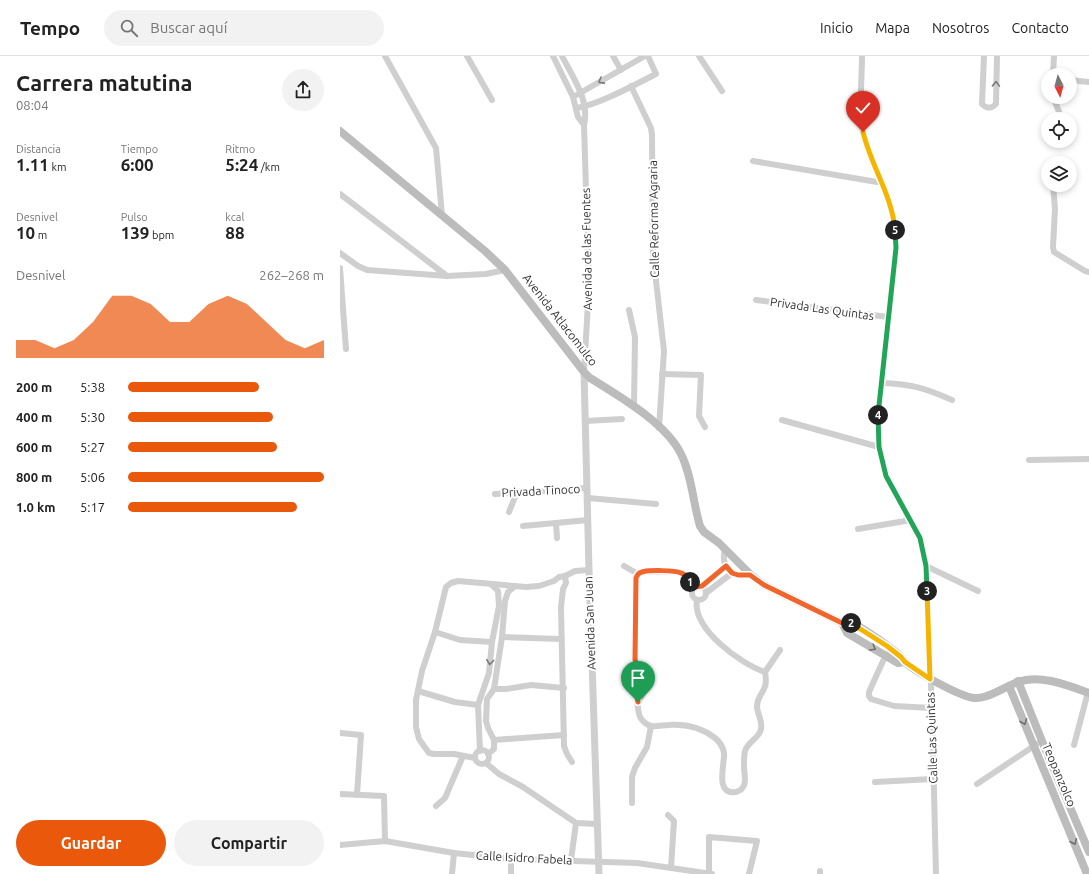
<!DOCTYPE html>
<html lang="es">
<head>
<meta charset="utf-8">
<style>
	:root { --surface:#fff; --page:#f2f2f2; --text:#222; --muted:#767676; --line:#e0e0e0; --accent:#ea580c }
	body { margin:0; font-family:Ubuntu,sans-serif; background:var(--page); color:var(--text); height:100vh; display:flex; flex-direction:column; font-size:15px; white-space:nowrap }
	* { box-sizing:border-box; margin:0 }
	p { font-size:13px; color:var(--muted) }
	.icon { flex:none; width:22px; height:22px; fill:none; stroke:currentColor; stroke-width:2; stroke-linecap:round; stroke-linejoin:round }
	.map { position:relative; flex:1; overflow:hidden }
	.panel { display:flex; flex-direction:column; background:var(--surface); width:340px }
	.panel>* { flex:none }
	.needle { width:26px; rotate:174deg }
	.tools { position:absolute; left:701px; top:12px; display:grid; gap:8px }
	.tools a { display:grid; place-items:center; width:36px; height:36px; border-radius:50%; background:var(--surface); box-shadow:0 2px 6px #0003; font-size:20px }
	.pin { position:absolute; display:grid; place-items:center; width:34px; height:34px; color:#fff; margin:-41px -17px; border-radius:50% 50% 50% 0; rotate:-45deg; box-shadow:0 0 4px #0007 }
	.pin .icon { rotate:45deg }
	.km { position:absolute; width:20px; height:20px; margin:-10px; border-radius:50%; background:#222; color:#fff; font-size:11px; line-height:20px; text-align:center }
	.round { display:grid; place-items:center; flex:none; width:42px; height:42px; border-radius:21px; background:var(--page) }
	.headline { display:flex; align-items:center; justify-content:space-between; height:68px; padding:0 16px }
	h1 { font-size:22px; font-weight:700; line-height:30px }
	.metrics { display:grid; grid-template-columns:repeat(3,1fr); gap:6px; height:68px; padding:4px 16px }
	.metrics div { display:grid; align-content:center }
	.metrics b { font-size:17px; font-weight:700 }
	.metrics small { font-size:11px; font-weight:400 }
	.metrics p { font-size:11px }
	.chart { height:112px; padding:8px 16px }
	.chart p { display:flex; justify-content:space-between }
	.chart svg { width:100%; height:72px; margin-top:4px; fill:var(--accent); opacity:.7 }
	.button { display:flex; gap:8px; margin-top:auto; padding:8px 16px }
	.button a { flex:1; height:46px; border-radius:24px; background:var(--accent); color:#fff; font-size:16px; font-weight:700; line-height:46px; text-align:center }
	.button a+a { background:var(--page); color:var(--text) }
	ul { padding:0 16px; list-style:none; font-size:13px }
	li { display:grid; grid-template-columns:64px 48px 1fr; align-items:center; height:30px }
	li i { height:10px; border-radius:5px; background:var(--accent) }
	header { display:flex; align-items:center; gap:24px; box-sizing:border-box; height:56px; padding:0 20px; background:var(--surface); border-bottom:1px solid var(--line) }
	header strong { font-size:19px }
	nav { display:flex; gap:22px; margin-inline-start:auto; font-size:14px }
	.search { width:280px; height:36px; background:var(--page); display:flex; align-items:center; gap:10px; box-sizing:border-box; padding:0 14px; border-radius:22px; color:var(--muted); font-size:15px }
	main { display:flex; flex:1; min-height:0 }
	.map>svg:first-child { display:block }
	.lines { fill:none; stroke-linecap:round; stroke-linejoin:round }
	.minor { stroke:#cfcfcf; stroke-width:6 }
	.tertiary { stroke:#cfcfcf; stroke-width:7 }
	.secondary { stroke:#bcbcbc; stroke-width:8 }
	.oneway { stroke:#797979 }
	.oneway2 { stroke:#707070 }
	.split-1-casing { stroke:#fff; stroke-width:8 }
	.split-2-casing { stroke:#fff; stroke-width:8 }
	.split-3-casing { stroke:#fff; stroke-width:8 }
	.split-4-casing { stroke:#fff; stroke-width:8 }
	.split-5-casing { stroke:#fff; stroke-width:8 }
	.split-6-casing { stroke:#fff; stroke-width:8 }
	.split-1 { stroke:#f0652b; stroke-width:5 }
	.split-2 { stroke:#f0652b; stroke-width:5 }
	.split-3 { stroke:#f5b400; stroke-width:5 }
	.split-4 { stroke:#22a559; stroke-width:5 }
	.split-5 { stroke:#22a559; stroke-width:5 }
	.split-6 { stroke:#f5b400; stroke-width:5 }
	.labels { text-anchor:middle; stroke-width:4; stroke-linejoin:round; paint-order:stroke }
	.street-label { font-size:12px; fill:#323232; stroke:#fff }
</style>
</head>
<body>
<header>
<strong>Tempo</strong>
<div class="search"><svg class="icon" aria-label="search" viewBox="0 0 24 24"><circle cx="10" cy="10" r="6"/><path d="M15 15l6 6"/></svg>Buscar aquí</div>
<nav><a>Inicio</a><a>Mapa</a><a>Nosotros</a><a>Contacto</a></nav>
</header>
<main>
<section class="panel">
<div class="headline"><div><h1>Carrera matutina</h1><p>08:04</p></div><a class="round"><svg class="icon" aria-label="share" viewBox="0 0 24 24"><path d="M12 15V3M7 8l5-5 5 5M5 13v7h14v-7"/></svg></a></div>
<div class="metrics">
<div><p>Distancia</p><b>1.11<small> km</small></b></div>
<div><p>Tiempo</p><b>6:00</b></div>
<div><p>Ritmo</p><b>5:24<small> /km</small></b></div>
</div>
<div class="metrics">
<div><p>Desnivel</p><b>10<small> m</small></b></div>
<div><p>Pulso</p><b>139<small> bpm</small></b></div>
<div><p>kcal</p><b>88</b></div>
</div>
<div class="chart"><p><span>Desnivel</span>262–268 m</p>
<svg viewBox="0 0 160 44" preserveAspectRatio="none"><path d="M0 44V33L10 33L20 38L30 33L40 22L50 6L60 6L70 11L80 22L90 22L100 11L110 6L120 11L130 22L140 33L150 38L160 33V44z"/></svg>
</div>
<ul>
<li><b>200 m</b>5:38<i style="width:67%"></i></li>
<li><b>400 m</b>5:30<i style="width:74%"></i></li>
<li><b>600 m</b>5:27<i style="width:76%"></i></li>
<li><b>800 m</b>5:06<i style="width:100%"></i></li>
<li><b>1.0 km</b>5:17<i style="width:86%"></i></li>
</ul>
<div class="button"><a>Guardar</a><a>Compartir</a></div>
</section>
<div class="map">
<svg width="749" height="818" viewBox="0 0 749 818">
	<rect width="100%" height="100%" fill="#fff"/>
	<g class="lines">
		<g class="minor">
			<polyline points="45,0 96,92 102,159"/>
			<polyline points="127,0 152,44"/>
			<polyline points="213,0 233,41 238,61 244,69"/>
			<path d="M222 0C233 22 250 44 244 69L249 230 244 316"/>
			<polyline points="273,0 281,14"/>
			<polyline points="359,0 382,35"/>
			<path d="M522 0C522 30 517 63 527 92 531 104 537 114 542 126 551 146 555 169 556 191L538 361V379L539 391 546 420 580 482 586 510 592 652 596 818"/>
			<path d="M644 0 642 48C647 53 651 53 656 48L657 0"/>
			<polyline points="713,19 714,0"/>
			<polyline points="730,24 749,26"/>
			<polyline points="291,30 311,72 312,79 313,198 324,295 319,372"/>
			<polyline points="233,41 305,0"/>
			<path d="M714 41C715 49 720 55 721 63"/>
			<path d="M237 52C260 48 294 29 316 18L308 0"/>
			<polyline points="413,105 543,127"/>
			<polyline points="713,129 715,153 713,191 714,196 745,215 749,216"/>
			<polyline points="0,138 107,220"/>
			<polyline points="0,197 18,210 27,214 107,220 146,218 165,214"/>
			<polyline points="0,212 6,293"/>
			<polyline points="416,244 548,261"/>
			<polyline points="289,254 295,281 294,350"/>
			<polyline points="322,318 361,319 359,360 365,371"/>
			<path d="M542 327C571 328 585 332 612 344"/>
			<polyline points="442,364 539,391"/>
			<polyline points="245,365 282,363"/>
			<polyline points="689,404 749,403"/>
			<polyline points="155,438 247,432"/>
			<polyline points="248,442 316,448"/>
			<polyline points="169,456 177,436"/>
			<polyline points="216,467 217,482"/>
			<polyline points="183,470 248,464"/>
			<polyline points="518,473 571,464"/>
			<path d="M385 493C380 513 392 520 411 519"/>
			<polyline points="284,510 298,518"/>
			<polyline points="586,510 638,535"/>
			<polyline points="225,520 226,527 223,533 221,551 224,690 227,698 232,706"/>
			<circle cx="359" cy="537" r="7"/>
			<polyline points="362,530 386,510"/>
			<path d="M355 531 345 519 340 516H303L298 518 296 522C296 550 295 577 295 604 295 610 298 616 298 622 298 626 297 630 297 634 296 639 298 656 300 661 302 665 307 669 311 670 316 671 324 669 329 669 345 668 362 672 375 682 380 686 383 691 384 697 385 708 374 739 396 736 409 733 404 718 404 710 404 705 404 699 405 695 408 685 419 683 421 673 423 665 417 658 417 650 418 635 429 637 425 616L440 594"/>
			<polyline points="366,537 392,517"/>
			<path d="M357 544C352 573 401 608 425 616"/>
			<polyline points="95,576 120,584 152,586"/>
			<polyline points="162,581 221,583"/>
			<polyline points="552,593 543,605 529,636 529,640 531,643 554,650 592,652"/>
			<polyline points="154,633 166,633 191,629 224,632"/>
			<polyline points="78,635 115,646 138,649"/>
			<polyline points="298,646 308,630 307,627 298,621"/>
			<polyline points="0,677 21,679 17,739"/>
			<polyline points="154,684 224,679"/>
			<polyline points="734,689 748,636"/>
			<circle cx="142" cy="701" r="7"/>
			<polyline points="140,695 138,649 149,617 152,586 159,550 158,535 151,528"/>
			<polyline points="148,698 154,693 154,684 148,672 146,665 147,643 154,633 162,581 165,545 168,536 175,530"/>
			<polyline points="135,702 114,698 94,698 89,697 79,683 76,671 76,644 82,615 95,576 106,531 111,527 118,525 186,531 199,530 214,525 219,521 225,520 235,515 249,514"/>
			<polyline points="146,707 159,718 183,731 236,767 257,768"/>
			<polyline points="535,726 593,723"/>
			<polyline points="637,728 697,688"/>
			<polyline points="0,738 44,740 45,785"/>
			<polyline points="292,747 292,721 295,712 307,691 311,670"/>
			<polyline points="96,750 105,742 123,700"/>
			<polyline points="328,759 334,765 331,812"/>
			<polyline points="0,789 45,785 114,797 171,803 297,807 372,818"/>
			<polyline points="231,804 236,767"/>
			<polyline points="480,815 480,818"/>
			<polyline points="112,818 114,797"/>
			<polyline points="171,818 171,803"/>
			<polyline points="369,818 369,781 417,785 409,818"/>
		</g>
		<polyline class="tertiary" points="244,316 249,514 259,818"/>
		<g class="secondary">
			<path d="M0 75 145 195 165 214 244 316 250 322C279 340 326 367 341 398 352 420 353 447 360 470L364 476 379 487 411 519 424 529 502 567C505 567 508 566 511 567 517 567 557 596 561 601 562 602 564 605 565 606 575 616 615 637 629 641 645 646 663 631 678 626 700 618 727 629 749 637"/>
			<polyline points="502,567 507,577 558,607 565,606"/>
			<polyline points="678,625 702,685 749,796"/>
			<polyline points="669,630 747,818"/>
		</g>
	</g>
	<defs><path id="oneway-chevron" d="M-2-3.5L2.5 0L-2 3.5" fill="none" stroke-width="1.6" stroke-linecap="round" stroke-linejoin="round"/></defs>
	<g class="oneway">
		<use href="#oneway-chevron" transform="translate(261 25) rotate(151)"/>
		<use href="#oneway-chevron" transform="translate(656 28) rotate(-88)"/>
		<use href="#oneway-chevron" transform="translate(150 606) rotate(97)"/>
	</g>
	<g class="oneway2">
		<use href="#oneway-chevron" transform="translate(533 592) rotate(31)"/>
		<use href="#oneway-chevron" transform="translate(684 666) rotate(68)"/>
		<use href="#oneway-chevron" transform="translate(734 786) rotate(67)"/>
	</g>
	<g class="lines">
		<defs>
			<path id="split-1" d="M298 646 296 636 298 621 295 603 296 522C297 519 298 517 302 516 309 514 335 514 341 517 345 518 348 522 350 526"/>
			<polyline id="split-2" points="350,526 354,531 362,530 386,510 392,517 398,519 410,519 424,529 502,567 511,567"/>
			<polyline id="split-3" points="511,567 547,590 561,601 565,606 590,623 587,535"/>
			<polyline id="split-4" points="538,359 539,391 546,420 580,482 586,510 587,535"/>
			<polyline id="split-5" points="538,359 556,192 555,174"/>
			<path id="split-6" d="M523 76C531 110 552 139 555 174"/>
		</defs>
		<use href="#split-1" class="split-1-casing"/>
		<use href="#split-2" class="split-2-casing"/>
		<use href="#split-3" class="split-3-casing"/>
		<use href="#split-4" class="split-4-casing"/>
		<use href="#split-5" class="split-5-casing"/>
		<use href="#split-6" class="split-6-casing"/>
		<use href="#split-1" class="split-1"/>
		<use href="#split-2" class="split-2"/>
		<use href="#split-3" class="split-3"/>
		<use href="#split-4" class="split-4"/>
		<use href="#split-5" class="split-5"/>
		<use href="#split-6" class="split-6"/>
	</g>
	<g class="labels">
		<g class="street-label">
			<text transform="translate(314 163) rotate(-91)" y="4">Calle Reforma Agraria</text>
			<text transform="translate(247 193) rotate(-91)" y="4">Avenida de las Fuentes</text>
			<text transform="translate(482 253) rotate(8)" y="4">Privada Las Quintas</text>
			<text transform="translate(220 264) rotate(52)" y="4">Avenida Atlacomulco</text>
			<text transform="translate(201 435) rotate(-3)" y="4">Privada Tinoco</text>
			<text transform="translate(250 567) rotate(-92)" y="4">Avenida San Juan</text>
			<text transform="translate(592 682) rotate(-92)" y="4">Calle Las Quintas</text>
			<text transform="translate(719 719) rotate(67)" y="4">Teopanzolco</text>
			<text transform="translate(184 802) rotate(3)" y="4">Calle Isidro Fabela</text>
		</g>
	</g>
</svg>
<div class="tools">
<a><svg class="needle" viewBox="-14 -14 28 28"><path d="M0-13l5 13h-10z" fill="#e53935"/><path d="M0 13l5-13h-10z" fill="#767676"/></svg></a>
<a><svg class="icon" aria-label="locate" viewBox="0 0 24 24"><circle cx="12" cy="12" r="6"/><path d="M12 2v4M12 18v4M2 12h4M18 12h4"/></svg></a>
<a><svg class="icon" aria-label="layers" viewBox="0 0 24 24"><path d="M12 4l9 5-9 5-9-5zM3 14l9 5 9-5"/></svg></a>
</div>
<div class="pin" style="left:298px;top:646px;background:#1e9e55"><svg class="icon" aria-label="arrive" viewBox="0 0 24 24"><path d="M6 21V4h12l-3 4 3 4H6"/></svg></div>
<div class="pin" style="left:523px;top:76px;background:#d93025"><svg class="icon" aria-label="check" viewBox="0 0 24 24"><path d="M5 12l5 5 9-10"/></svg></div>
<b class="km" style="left:350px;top:526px">1</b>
<b class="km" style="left:511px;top:567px">2</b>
<b class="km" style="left:587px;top:535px">3</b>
<b class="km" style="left:538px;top:359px">4</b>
<b class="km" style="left:555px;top:174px">5</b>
</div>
</main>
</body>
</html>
